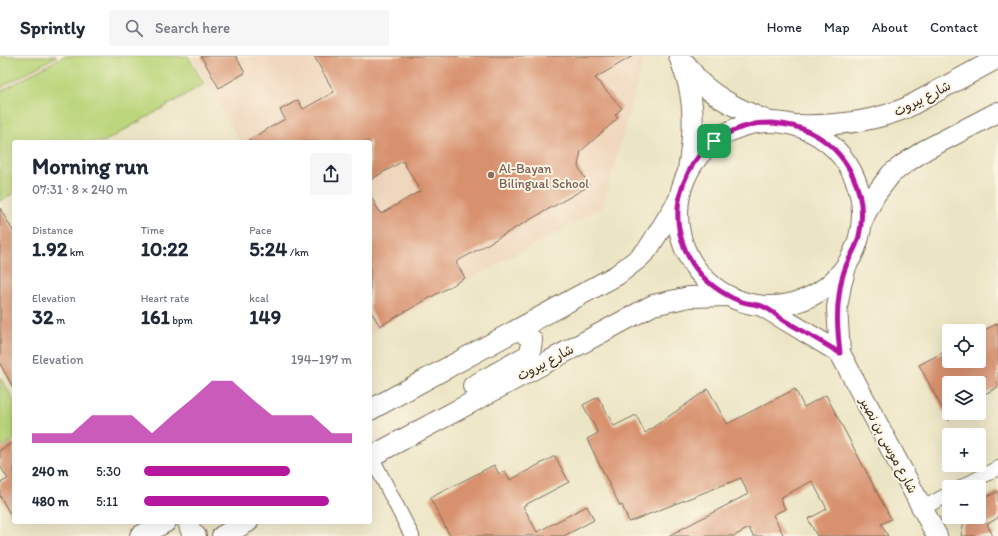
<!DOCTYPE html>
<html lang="en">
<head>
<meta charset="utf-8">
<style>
	:root { --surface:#fff; --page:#f6f6f7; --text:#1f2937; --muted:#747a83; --line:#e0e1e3; --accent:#b5179e }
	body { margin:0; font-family:Itim,"Playpen Sans Arabic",sans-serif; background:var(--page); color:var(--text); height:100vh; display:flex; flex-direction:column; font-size:15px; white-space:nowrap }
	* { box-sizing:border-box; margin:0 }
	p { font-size:13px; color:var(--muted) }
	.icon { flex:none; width:22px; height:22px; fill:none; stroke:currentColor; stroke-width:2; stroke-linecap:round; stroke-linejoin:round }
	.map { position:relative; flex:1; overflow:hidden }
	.details { position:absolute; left:12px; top:84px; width:360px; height:384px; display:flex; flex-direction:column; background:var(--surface); border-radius:4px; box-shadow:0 4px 16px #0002 }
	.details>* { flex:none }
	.tools { position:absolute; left:942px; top:268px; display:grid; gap:8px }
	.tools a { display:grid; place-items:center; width:44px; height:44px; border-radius:4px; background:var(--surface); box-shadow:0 4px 16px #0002; font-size:20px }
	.pin { position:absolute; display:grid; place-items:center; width:34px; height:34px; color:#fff; margin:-17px; border-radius:8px; box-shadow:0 2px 6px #0006 }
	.round { display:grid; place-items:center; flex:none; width:42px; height:42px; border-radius:4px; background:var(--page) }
	.summary { display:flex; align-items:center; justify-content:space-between; height:68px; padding:0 20px }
	h1 { font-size:22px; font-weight:700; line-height:30px }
	.stats { display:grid; grid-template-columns:repeat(3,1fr); gap:6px; height:68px; padding:4px 20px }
	.stats div { display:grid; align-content:center }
	.stats b { font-size:20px; font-weight:700 }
	.stats small { font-size:11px; font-weight:400 }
	.stats p { font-size:11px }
	.chart { height:112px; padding:8px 20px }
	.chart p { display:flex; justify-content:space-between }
	.chart svg { width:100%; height:72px; margin-top:4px; fill:var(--accent); opacity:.7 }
	ul { padding:0 20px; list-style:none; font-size:13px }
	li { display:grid; grid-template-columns:64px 48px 1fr; align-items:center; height:30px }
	li i { height:10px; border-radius:5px; background:var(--accent) }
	header { display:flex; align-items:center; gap:24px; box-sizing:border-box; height:56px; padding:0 20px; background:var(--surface); border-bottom:1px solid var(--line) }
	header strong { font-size:19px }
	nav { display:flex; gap:22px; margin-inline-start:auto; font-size:14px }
	.search { width:280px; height:36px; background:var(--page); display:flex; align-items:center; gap:10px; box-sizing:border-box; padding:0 14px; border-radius:4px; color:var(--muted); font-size:15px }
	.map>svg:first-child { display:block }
	.built { fill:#efd6bc }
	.green { fill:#bbd67b; stroke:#7b804c }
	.building { fill:#d8916e }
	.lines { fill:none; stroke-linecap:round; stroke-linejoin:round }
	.street-casing { stroke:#796b58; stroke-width:16 }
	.secondary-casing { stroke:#796b58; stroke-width:22 }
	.street { stroke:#fff; stroke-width:14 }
	.secondary { stroke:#fff; stroke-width:20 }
	.route-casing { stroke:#fff; stroke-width:8 }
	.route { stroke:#b5179e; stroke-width:5 }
	.education-dot { fill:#8d6e63; stroke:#fcf5e5; stroke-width:1.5 }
	.labels { text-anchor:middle; stroke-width:4; stroke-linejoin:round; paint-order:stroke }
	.street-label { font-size:13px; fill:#3b2a1e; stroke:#fcf5e5 }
	.education-label { font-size:13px; fill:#785e54; stroke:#fcf5e5; text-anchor:start }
</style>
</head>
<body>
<header>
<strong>Sprintly</strong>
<div class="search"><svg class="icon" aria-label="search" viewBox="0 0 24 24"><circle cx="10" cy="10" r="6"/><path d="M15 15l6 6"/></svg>Search here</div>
<nav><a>Home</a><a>Map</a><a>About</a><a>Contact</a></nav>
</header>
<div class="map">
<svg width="998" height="480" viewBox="0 0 998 480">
	<rect width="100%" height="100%" fill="#fcf5e5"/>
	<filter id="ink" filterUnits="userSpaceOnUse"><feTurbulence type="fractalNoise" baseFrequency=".025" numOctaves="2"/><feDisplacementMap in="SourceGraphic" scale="8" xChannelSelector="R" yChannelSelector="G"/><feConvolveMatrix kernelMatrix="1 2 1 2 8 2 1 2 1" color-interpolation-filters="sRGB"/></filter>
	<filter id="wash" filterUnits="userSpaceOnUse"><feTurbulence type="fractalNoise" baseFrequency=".012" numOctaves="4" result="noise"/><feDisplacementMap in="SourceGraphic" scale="16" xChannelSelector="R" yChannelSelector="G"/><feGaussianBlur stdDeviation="0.9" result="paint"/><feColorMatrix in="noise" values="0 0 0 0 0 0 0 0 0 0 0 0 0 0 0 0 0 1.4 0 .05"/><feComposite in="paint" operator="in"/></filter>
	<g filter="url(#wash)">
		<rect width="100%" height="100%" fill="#ece5c5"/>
		<polygon class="built" points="191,0 643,0 644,2 603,151 370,277 370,86 240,86"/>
		<g class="green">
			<polygon points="0,0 57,0 0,32"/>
			<polygon points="64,0 188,0 204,28 104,86 14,86 14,137 0,145 0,36"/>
			<polygon points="0,321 14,345 14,384 0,392"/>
		</g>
		<g id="blocks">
			<g class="building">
				<polygon points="201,0 236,0 245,17 219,32"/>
				<polygon points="314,0 633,0 595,22 622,52 615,59 618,62 581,95 578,110 589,130 456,206 465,222 380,270 370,254 370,139 381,158 420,135 403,105 370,124 370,86 245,86 285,63 280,54 298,44 303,53 334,36"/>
				<polygon points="0,152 14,177 14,333 0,308"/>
				<polygon points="998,267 998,331 979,341 979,327 949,327 949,365 919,309 949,293 949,305 979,305 979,277"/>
				<polygon points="708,333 727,368 795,333 804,351 826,339 891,463 881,468 888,480 817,480 808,463 827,453 812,425 780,442 785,453 773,459 784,480 753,480 749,472 734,480 668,480 748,438 741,422 629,466 622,449 620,450 587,383 598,377 583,349 598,341 614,370 636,359 645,377"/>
				<polygon points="14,386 14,465 0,440 0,427 8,423 0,410 0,394"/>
				<polygon points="555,400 569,426 523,450 537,476 587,450 594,464 564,480 450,480 430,442 494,409 499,418 505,415 510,424"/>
				<polygon points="998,435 998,462 987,468 993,480 961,480 965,461 979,461 979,445"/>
			</g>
		</g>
	</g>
	<g filter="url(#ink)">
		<use href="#blocks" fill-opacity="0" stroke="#796b58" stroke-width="1"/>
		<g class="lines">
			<defs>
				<g id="street">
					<polyline points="371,400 412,480"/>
					<polyline points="962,431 998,412"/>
					<polyline points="923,452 949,438"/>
				</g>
				<g id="secondary">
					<path d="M679 0C683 12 688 24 690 36 695 62 692 88 688 114"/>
					<path d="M686 8C691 15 696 22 702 28 722 46 746 56 770 66"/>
					<circle cx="770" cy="158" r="92"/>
					<path d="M798 69C836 70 872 66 906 52L998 2"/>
					<polyline points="862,165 875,139 891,118 904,108 925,94 998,56"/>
					<polyline points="846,211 841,229 837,252 840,297 937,480"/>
					<polyline points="762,250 840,297"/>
					<polyline points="473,330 530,298 532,284 519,273"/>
					<polyline points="370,354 617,219 639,202 648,193 678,145"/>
					<polyline points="370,401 653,249 689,241 728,240"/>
					<polyline points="188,466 191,475 196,480"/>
					<polyline points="140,480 166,466"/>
					<polyline points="222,480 248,466"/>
				</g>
			</defs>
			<use href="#street" class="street-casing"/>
			<use href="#secondary" class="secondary-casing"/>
			<use href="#street" class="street"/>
			<use href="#secondary" class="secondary"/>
		</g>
	</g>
	<g class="lines" filter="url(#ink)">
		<defs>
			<path id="route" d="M772 67C785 68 798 70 810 76 848 95 869 138 859 180 857 191 850 200 846 210 842 220 840 230 839 240 836 259 838 278 840 297 822 286 803 275 785 265 777 260 770 253 762 250 759 249 756 249 753 248 744 247 735 244 727 239 683 215 665 163 688 117 700 92 724 75 751 69 757 67 765 67 772 67Z"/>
		</defs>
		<use href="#route" class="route-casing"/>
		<use href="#route" class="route"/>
	</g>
	<circle class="education-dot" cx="491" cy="119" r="4"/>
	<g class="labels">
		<g class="street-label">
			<text transform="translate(922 42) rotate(-27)" y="5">شارع بيروت</text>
			<text transform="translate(545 306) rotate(-28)" y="5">شارع بيروت</text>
			<text transform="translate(889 389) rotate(62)" y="5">شارع موسى بن نصير</text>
		</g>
		<g class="education-label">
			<text x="499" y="117">Al-Bayan<tspan x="499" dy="15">Bilingual School</tspan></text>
		</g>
	</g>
</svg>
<div class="tools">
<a><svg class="icon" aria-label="locate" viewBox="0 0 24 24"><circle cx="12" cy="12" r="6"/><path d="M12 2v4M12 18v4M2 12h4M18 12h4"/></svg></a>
<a><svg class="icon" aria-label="layers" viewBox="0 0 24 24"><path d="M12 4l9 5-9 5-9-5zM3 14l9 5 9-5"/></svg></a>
<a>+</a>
<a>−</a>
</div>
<div class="pin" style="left:714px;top:85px;background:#1e9e55"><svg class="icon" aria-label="arrive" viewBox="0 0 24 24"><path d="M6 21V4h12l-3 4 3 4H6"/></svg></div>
<section class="details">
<div class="summary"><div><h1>Morning run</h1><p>07:31 · 8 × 240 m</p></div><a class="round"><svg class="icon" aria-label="share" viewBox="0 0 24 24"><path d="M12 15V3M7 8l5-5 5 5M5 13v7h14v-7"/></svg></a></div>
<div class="stats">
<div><p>Distance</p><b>1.92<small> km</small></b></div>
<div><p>Time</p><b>10:22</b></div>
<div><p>Pace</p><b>5:24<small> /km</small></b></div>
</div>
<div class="stats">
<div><p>Elevation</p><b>32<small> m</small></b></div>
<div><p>Heart rate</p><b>161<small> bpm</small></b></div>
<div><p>kcal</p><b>149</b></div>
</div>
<div class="chart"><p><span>Elevation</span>194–197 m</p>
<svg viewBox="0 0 160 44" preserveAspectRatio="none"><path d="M0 44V38L10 38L20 38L30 27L40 27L50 27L60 38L70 27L80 17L90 6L100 6L110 17L120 27L130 27L140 27L150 38L160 38V44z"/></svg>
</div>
<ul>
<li><b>240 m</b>5:30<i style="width:70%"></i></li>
<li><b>480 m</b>5:11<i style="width:89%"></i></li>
</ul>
</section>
</div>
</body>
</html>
